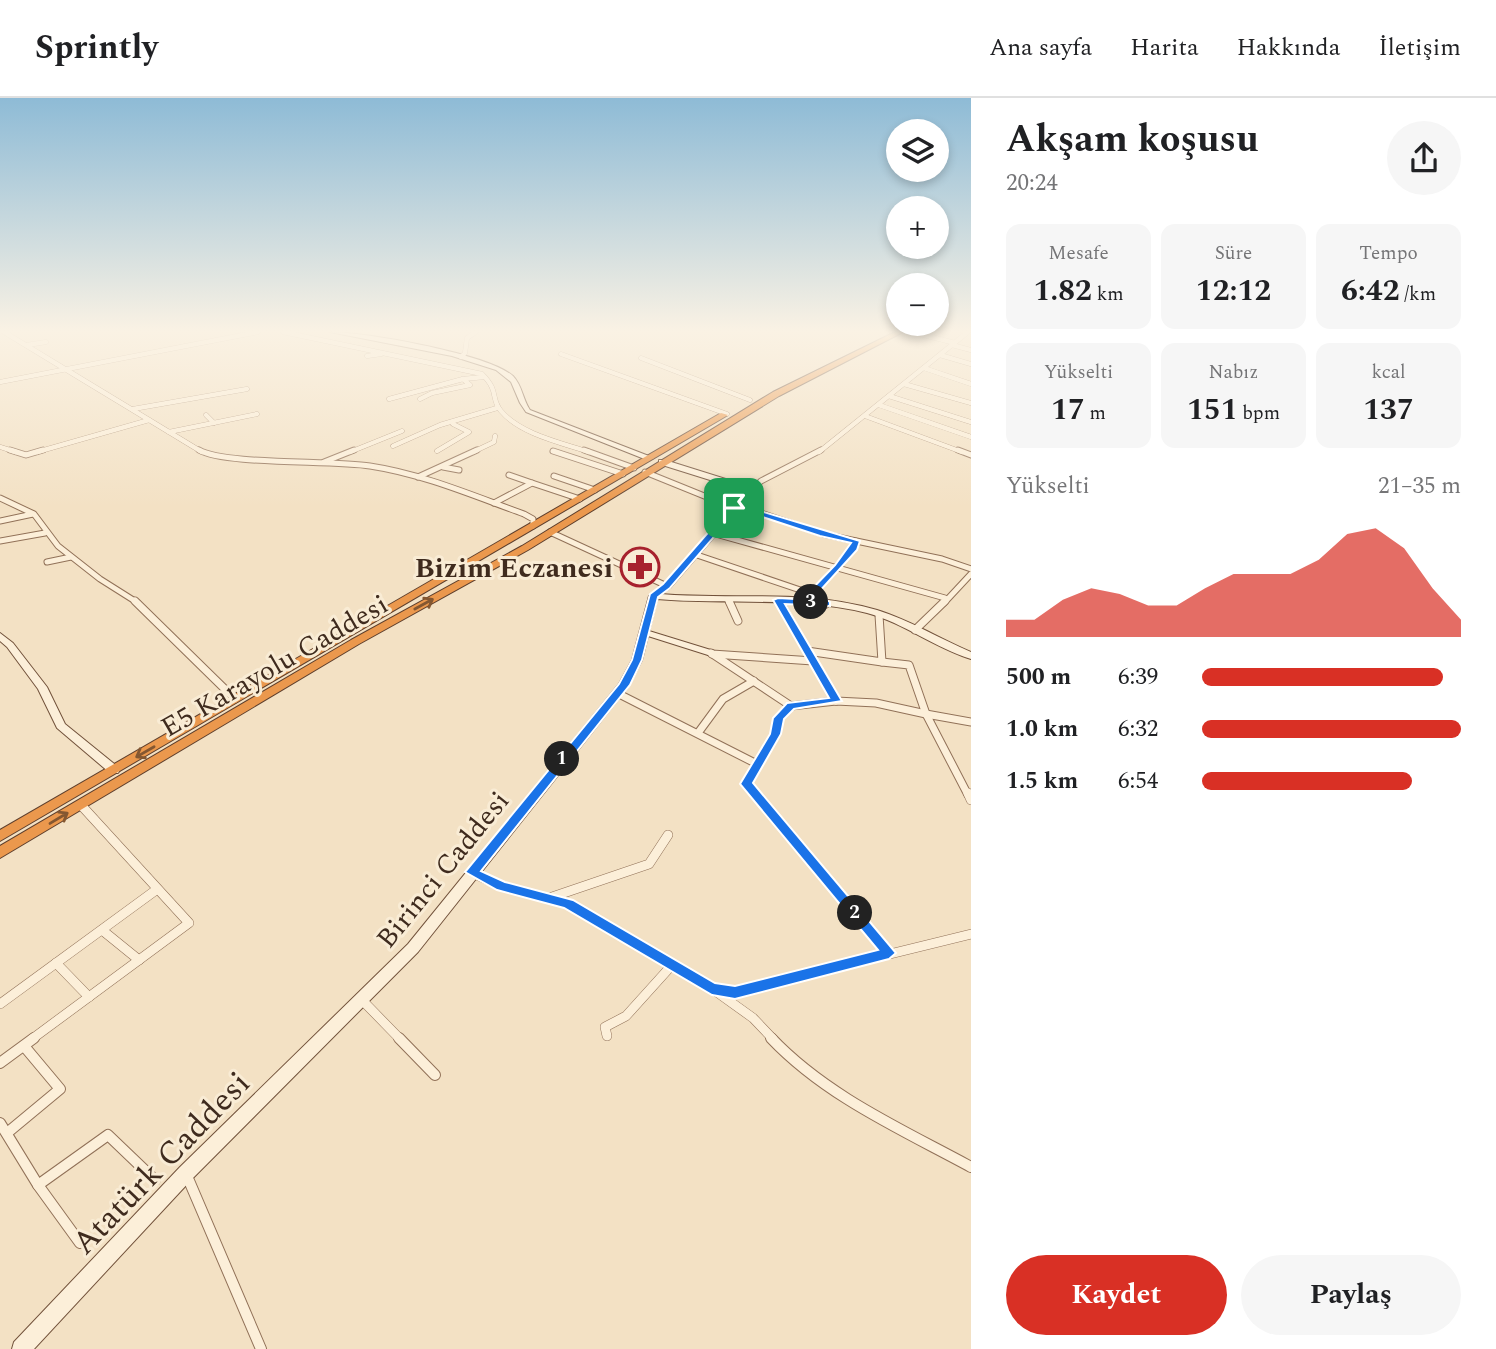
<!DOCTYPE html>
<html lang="tr">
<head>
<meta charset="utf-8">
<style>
	:root { --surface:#fff; --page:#f6f6f6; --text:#202124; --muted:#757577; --line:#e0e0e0; --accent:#d93025 }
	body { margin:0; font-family:Spectral,serif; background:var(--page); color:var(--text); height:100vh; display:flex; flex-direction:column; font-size:26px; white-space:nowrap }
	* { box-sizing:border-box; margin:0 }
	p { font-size:23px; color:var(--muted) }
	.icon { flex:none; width:38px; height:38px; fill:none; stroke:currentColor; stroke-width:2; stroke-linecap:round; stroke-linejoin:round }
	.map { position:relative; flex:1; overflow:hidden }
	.sheet { display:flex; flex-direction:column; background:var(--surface); width:525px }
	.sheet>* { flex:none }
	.fabs { position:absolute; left:886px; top:21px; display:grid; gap:14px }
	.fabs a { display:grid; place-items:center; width:63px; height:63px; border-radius:50%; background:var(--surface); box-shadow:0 4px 10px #0003; font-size:35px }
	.pin { position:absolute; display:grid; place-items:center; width:60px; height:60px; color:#fff; margin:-30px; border-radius:14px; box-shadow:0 4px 10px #0006 }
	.km { position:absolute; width:35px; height:35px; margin:-18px; border-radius:50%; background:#222; color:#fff; font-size:19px; line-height:35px; text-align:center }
	.round { display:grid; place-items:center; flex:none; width:74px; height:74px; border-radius:37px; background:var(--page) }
	.overview { display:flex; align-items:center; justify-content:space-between; height:119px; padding:0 35px }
	h1 { font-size:38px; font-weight:700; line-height:52px }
	.figures { display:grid; grid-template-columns:repeat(3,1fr); gap:10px; height:119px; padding:7px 35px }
	.figures div { display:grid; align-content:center; border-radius:14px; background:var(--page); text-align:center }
	.figures b { font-size:30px; font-weight:700 }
	.figures small { font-size:19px; font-weight:400 }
	.figures p { font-size:19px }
	.chart { height:196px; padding:14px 35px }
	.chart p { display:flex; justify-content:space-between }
	.chart svg { width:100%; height:126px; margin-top:7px; fill:var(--accent); opacity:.7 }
	.primary-button { display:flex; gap:14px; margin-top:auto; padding:14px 35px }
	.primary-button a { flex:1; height:80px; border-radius:42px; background:var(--accent); color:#fff; font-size:28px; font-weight:700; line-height:80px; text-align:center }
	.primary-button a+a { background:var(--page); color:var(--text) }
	ul { padding:0 35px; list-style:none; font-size:23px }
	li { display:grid; grid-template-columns:112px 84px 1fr; align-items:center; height:52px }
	li i { height:18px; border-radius:9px; background:var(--accent) }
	header { display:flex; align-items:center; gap:42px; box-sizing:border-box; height:98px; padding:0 35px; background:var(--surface); border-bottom:2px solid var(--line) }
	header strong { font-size:33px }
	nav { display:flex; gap:38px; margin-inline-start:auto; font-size:24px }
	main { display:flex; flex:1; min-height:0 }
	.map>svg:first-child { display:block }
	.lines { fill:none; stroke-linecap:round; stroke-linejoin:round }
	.street-far4-casing { stroke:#917158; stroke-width:5 }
	.street-far3-casing { stroke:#917158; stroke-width:7 }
	.street-far2-casing { stroke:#917158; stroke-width:9 }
	.street-far1-casing { stroke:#917158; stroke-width:10 }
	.street-casing { stroke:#917158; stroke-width:12 }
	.secondary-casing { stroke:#72523b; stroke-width:2 }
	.highway-casing { stroke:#5e3f2d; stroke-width:2 }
	.street-far4 { stroke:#fcefd9; stroke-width:4.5 }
	.street-far3 { stroke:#fcefd9; stroke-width:5 }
	.street-far2 { stroke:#fcefd9; stroke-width:7 }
	.street-far1 { stroke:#fcefd9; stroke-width:9 }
	.street { stroke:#fcefd9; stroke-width:10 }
	.secondary { fill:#fcefd9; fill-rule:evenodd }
	.highway { fill:#eb984d; fill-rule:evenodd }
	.oneway { stroke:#845731 }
	.route { fill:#1a73e8; stroke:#fff; stroke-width:2; fill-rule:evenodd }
	.labels { text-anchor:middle; stroke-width:6; stroke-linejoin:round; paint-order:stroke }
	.poi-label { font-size:28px; font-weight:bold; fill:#3f2b1e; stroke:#f9ecd5; text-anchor:end }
	.street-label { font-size:28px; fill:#3f2b1e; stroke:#f9ecd5 }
	.near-street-label { font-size:33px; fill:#3f2b1e; stroke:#f9ecd5 }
</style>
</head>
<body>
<header>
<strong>Sprintly</strong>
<nav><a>Ana sayfa</a><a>Harita</a><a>Hakkında</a><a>İletişim</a></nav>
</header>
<main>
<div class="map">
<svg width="971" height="1251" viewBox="0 0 971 1251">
	<rect width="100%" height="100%" fill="#f3e1c4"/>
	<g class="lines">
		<defs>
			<g id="street-far4">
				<polyline points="4,234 202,354"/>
				<path d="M283 234 482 276C500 294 490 300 501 313 520 336 562 345 589 354"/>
				<polyline points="912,234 955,245"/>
				<polyline points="27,247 46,244"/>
				<polyline points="952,247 971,252"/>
				<polyline points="561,256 727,316"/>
				<polyline points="940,257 971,266"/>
				<polyline points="367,258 381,256"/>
				<polyline points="461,259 465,255 467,240 476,234"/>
				<polyline points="641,260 750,302"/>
				<polyline points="924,270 971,286"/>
				<polyline points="0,284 258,234"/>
				<polyline points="904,286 971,305"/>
				<polyline points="889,298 971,324"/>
				<polyline points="389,301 463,281 484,279"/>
				<polyline points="420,301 432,295 470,287 463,281"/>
				<polyline points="879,307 971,339"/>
				<polyline points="133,311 247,291"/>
				<polyline points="206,317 214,325"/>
				<polyline points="865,318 962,354"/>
				<polyline points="169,334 257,316"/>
				<polyline points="393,348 440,327 497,310"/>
				<polyline points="0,349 16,354"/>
				<polyline points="437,353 469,334 453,326"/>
				<polyline points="37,354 149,322"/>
				<polyline points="350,354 402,333"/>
				<polyline points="473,354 494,344 495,338"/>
				<polyline points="819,354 968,234"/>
			</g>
			<g id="street-far3">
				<polyline points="10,352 26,357 43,352"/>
				<path d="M199 352C225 367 332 362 370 368 423 376 474 398 524 416L533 421V428"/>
				<polyline points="584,352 634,370"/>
				<polyline points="958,352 971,357"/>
				<polyline points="553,353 623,376"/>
				<polyline points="324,364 354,352"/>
				<polyline points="443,369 459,372"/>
				<polyline points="645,374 734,410"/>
				<polyline points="509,377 532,385"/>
				<polyline points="554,378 595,392"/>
				<polyline points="418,379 477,352"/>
				<polyline points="748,395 761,383 821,352"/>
				<polyline points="0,400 34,416 58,448 100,481 138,505"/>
				<polyline points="494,405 532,385 580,401"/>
				<polyline points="737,407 823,436 942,461 971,471"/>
				<polyline points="0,423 33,416"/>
				<polyline points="550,434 667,488"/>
				<polyline points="712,435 945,500"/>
				<polyline points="0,443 45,435"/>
				<polyline points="694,456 818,498 825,505"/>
				<polyline points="47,464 71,459"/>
				<polyline points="812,496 854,450 856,443"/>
				<polyline points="728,502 729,505"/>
				<polyline points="778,502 780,505"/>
				<polyline points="944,505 971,476"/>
			</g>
			<g id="street-far2">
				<polyline points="135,503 235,601"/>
				<polyline points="729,503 738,523"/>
				<polyline points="779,503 836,603"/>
				<polyline points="823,503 826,506"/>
				<polyline points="915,532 945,503"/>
				<polyline points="807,553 882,564 879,517"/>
				<polyline points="711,555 791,608 836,603 876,605 926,616"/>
				<polyline points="712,556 813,563"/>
				<polyline points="882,564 909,567 926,616"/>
				<polyline points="617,595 757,666"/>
				<polyline points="698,635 723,601 754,583"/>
				<polyline points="756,697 747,686 776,636 779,620 791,608"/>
				<polyline points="968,697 926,616 971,624"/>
			</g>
			<g id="street-far1">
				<polyline points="755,695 889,855"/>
				<polyline points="968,695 971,702"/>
				<polyline points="472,775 502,788 568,806 712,891 735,894 971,836"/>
				<polyline points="552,799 649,766 668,737"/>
				<polyline points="102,832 139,862"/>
				<polyline points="56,865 89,899"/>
				<polyline points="714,892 753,920 773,941"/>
				<polyline points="361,901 400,941"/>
				<polyline points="0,906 156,792"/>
				<polyline points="607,938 605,929 626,918 672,867"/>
				<polyline points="32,941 189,825 81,707"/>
			</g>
			<g id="street">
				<polyline points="399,940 435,977"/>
				<path d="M771 940C826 998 901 1031 971 1069"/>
				<polyline points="0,965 34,940"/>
				<polyline points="0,1025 38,1087 80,1145"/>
				<polyline points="7,1035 60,991 24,948"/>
				<polyline points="187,1078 261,1251"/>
				<polyline points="38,1087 108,1037 155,1082"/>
			</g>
			<g id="secondary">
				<path d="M330 234C366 234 488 256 513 278 522 287 523 302 530 312L654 360 647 362 526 314 520 305 511 284 496 272 452 258Z"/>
				<path d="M659 362H665L732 383 752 395 670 490 661 496C733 502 807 491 877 512 910 522 940 541 971 554V561C935 550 904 525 867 515 798 498 727 507 657 501L649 533 714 553 716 555 714 557H708L648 538 642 562 628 589 418 854 192 1081 34 1251H12L14 1244 180 1069 408 846 619 586 632 562 649 498 664 486 743 396 726 387 659 366Z"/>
				<polygon points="0,535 13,545 47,589 65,626 118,669 120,672 118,675 110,675 57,630 38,591 7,549 0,543"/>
			</g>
			<g id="highway">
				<polygon points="895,234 903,234 779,298 528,452 359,546 0,760 0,748 351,542 522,448 773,294"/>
				<polygon points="721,315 728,317 0,743 0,732"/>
			</g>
		</defs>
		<use href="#street-far4" class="street-far4-casing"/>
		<use href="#street-far3" class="street-far3-casing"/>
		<use href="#street-far2" class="street-far2-casing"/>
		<use href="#street-far1" class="street-far1-casing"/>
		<use href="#street" class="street-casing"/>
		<use href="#secondary" class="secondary-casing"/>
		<use href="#highway" class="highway-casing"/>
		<use href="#street-far4" class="street-far4"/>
		<use href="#street-far3" class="street-far3"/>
		<use href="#street-far2" class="street-far2"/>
		<use href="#street-far1" class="street-far1"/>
		<use href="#street" class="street"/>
		<use href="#secondary" class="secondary"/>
		<use href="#highway" class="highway"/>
	</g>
	<defs><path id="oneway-shaft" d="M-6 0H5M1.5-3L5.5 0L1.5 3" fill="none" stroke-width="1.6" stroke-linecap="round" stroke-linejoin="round" transform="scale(1.75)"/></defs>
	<g class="oneway">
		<use href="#oneway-shaft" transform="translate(424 506) rotate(-29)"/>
		<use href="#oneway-shaft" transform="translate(145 654) rotate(150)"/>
		<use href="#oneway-shaft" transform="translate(59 720) rotate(-31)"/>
	</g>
	<linearGradient id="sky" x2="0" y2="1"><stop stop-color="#8ebbd6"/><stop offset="0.57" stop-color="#faf2e4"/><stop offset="1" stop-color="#faf2e4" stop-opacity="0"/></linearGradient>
	<rect width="971" height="409" fill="url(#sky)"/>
	<path class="route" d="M734 405 860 443 857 452 817 496 830 504V508L785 506 842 603 794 611 784 621 781 636 753 685 896 855 889 861 735 901 712 897 564 810 497 792 465 774 619 586 632 562 650 496 663 486ZM738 411 820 438 851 445 835 467 807 496 814 502 778 500 773 502 829 600 787 605 773 620 770 636 740 686 878 852 735 888 715 885 573 802 505 784 481 773 630 587 642 562 658 499 670 490Z"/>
	<defs>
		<symbol id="pharmacy-ring" viewBox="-11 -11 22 22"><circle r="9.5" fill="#f9ecd5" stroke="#a7212d" stroke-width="1.5"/><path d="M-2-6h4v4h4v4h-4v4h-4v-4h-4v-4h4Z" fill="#a7212d"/></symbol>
	</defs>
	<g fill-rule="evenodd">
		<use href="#pharmacy-ring" x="618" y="447" width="44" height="44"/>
	</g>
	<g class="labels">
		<g class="poi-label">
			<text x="613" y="479">Bizim Eczanesi</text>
		</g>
		<g class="street-label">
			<text transform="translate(274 567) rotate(-30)" y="10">E5 Karayolu Caddesi</text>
			<text transform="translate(442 771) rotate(-51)" y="10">Birinci Caddesi</text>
		</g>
		<g class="near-street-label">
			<text transform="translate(160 1064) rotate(-46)" y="12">Atatürk Caddesi</text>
		</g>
	</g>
</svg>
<div class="fabs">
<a><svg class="icon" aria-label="layers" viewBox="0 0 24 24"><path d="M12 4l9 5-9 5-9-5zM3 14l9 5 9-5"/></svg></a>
<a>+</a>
<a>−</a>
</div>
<div class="pin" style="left:734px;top:410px;background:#1e9e55"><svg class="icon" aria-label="arrive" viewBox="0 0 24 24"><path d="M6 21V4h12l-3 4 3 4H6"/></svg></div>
<b class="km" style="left:562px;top:661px">1</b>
<b class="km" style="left:855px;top:815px">2</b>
<b class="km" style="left:811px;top:504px">3</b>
</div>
<section class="sheet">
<div class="overview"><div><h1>Akşam koşusu</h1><p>20:24</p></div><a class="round"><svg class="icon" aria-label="share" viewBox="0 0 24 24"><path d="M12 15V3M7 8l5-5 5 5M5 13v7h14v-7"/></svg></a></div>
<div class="figures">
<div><p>Mesafe</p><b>1.82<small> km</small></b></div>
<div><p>Süre</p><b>12:12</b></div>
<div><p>Tempo</p><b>6:42<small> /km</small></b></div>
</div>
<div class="figures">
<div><p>Yükselti</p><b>17<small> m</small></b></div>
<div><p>Nabız</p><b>151<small> bpm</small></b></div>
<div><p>kcal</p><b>137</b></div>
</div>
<div class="chart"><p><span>Yükselti</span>21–35 m</p>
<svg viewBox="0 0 160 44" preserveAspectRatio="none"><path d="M0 44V38L10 38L20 31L30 27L40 29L50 33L60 33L70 27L80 22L90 22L100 22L110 17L120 8L130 6L140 13L150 27L160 38V44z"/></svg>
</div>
<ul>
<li><b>500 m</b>6:39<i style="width:93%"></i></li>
<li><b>1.0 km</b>6:32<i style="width:100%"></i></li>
<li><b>1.5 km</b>6:54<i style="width:81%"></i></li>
</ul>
<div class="primary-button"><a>Kaydet</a><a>Paylaş</a></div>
</section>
</main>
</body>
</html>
